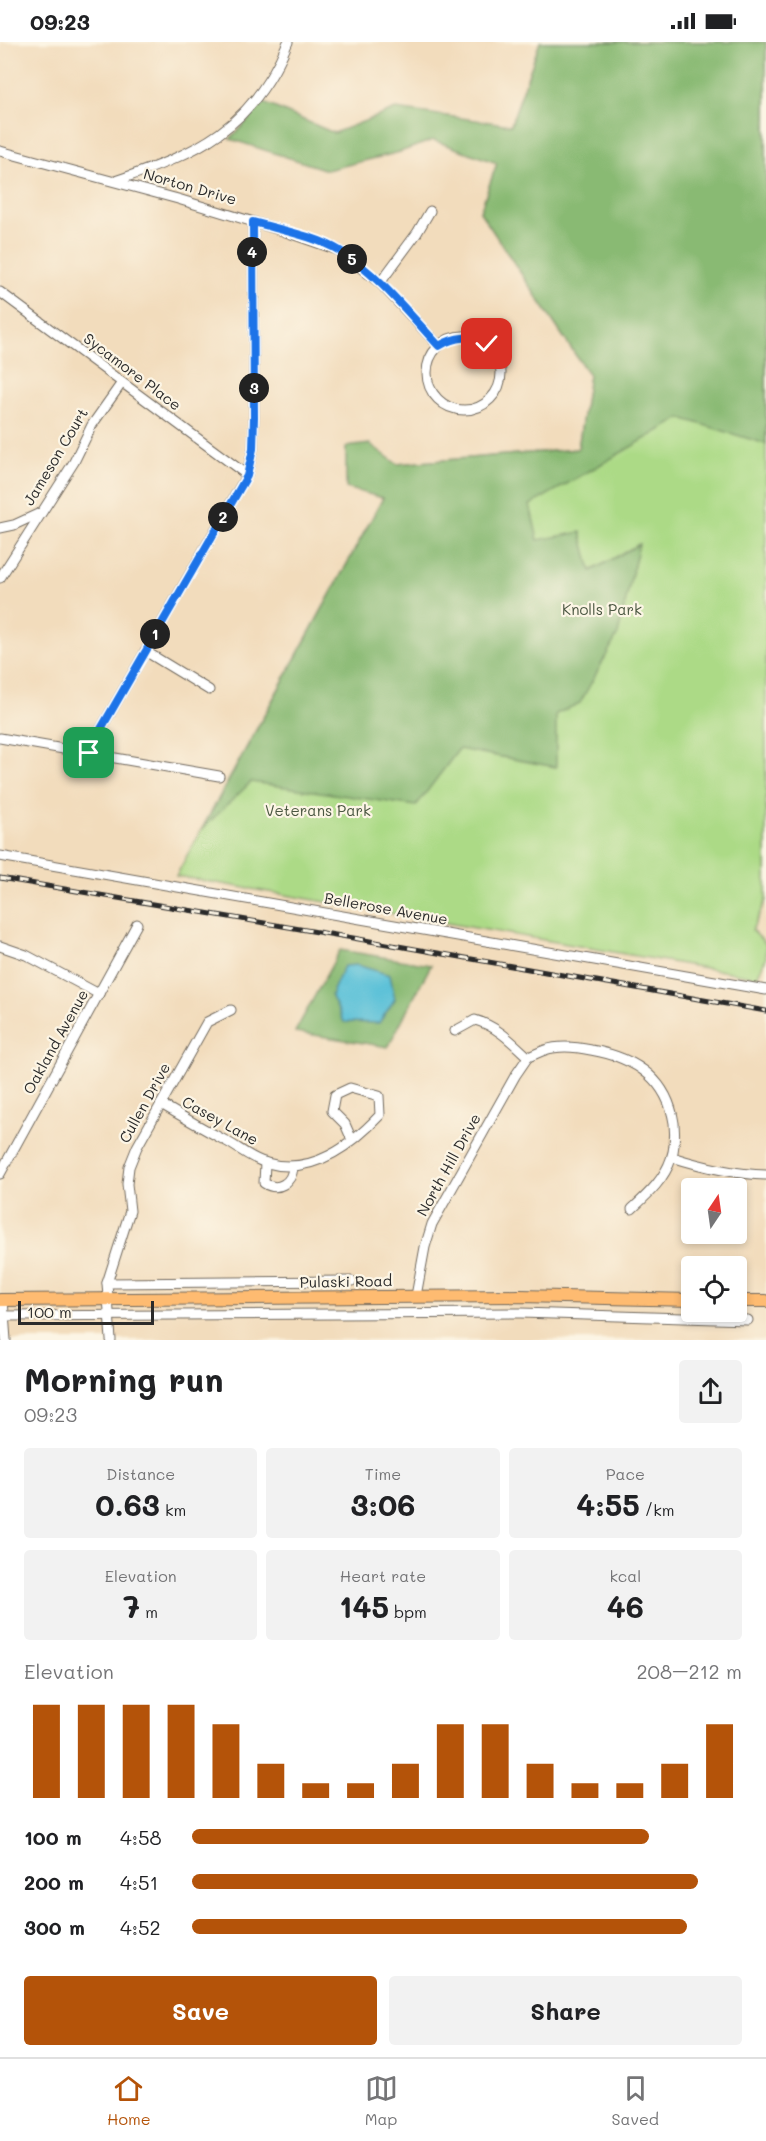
<!DOCTYPE html>
<html lang="en">
<head>
<meta charset="utf-8">
<style>
	:root { --surface:#fff; --page:#f2f2f2; --text:#202124; --muted:#757577; --line:#e0e0e0; --accent:#b45309 }
	body { margin:0; font-family:Mali,sans-serif; background:var(--page); color:var(--text); height:100vh; display:flex; flex-direction:column; font-size:22px; white-space:nowrap }
	* { box-sizing:border-box; margin:0 }
	p { font-size:20px; color:var(--muted) }
	.icon { flex:none; width:33px; height:33px; fill:none; stroke:currentColor; stroke-width:2; stroke-linecap:round; stroke-linejoin:round }
	.map { position:relative; height:1298px; overflow:hidden }
	.side { display:flex; flex-direction:column; background:var(--surface); flex:1 }
	.side>* { flex:none }
	.needle { width:39px; rotate:13deg }
	.controls { position:absolute; left:681px; top:1136px; display:grid; gap:12px }
	.controls a { display:grid; place-items:center; width:66px; height:66px; border-radius:6px; background:var(--surface); box-shadow:0 3px 9px #0003; font-size:30px }
	.scale { position:absolute; left:18px; bottom:15px; width:136px; box-sizing:border-box; padding-left:6px; border:3px solid #2b2b2b; border-top:0; font-size:16px; line-height:21px; white-space:nowrap; color:#2b2b2b; -webkit-text-stroke:4px #fcf5e5; paint-order:stroke }
	.pin { position:absolute; display:grid; place-items:center; width:51px; height:51px; color:#fff; margin:-26px; border-radius:12px; box-shadow:0 3px 9px #0006 }
	.km { position:absolute; width:30px; height:30px; margin:-15px; border-radius:50%; background:#222; color:#fff; font-size:16px; line-height:30px; text-align:center }
	.round { display:grid; place-items:center; flex:none; width:63px; height:63px; border-radius:6px; background:var(--page) }
	.headline { display:flex; align-items:center; justify-content:space-between; height:102px; padding:0 24px }
	h1 { font-size:33px; font-weight:700; line-height:45px }
	.figures { display:grid; grid-template-columns:repeat(3,1fr); gap:9px; height:102px; padding:6px 24px }
	.figures div { display:grid; align-content:center; border-radius:6px; background:var(--page); text-align:center }
	.figures b { font-size:30px; font-weight:700 }
	.figures small { font-size:16px; font-weight:400 }
	.figures p { font-size:16px }
	.chart { height:168px; padding:12px 24px }
	.chart p { display:flex; justify-content:space-between }
	.chart svg { width:100%; height:108px; margin-top:6px; stroke:var(--accent); stroke-width:6 }
	.primary-button { display:flex; gap:12px; margin-top:auto; padding:12px 24px }
	.primary-button a { flex:1; height:69px; border-radius:6px; background:var(--accent); color:#fff; font-size:24px; font-weight:700; line-height:69px; text-align:center }
	.primary-button a+a { background:var(--page); color:var(--text) }
	ul { padding:0 24px; list-style:none; font-size:20px }
	li { display:grid; grid-template-columns:96px 72px 1fr; align-items:center; height:45px }
	li i { height:15px; border-radius:8px; background:var(--accent) }
	.status { display:flex; justify-content:space-between; align-items:center; height:42px; padding:0 30px; background:var(--surface); direction:ltr }
	.status svg { height:16px; fill:currentColor }
	.dock { display:flex; justify-content:space-around; align-items:center; height:84px; border-top:2px solid var(--line); background:var(--surface); font-size:16px; color:var(--muted) }
	.dock a { display:grid; justify-items:center; gap:3px }
	.dock .selected { color:var(--accent) }
	.map>svg:first-child { display:block }
	.green { fill:#acda86; stroke:#6c8258; stroke-width:1.5 }
	.forest { fill:#89ba73; stroke:#5a724f; stroke-width:1.5 }
	.water { fill:#5bc1d8; stroke:#437682; stroke-width:1.5 }
	.lines { fill:none; stroke-linecap:round; stroke-linejoin:round }
	.minor-casing { stroke:#71695e; stroke-width:11 }
	.major-casing { stroke:#71695e; stroke-width:14 }
	.minor { stroke:#fff; stroke-width:9 }
	.major { stroke:#febb71; stroke-width:12 }
	.rail-casing { stroke:#2b2b2b; stroke-width:5 }
	.rail { stroke:#fcf5e5; stroke-width:3; stroke-dasharray:9; stroke-linecap:butt }
	.route-casing { stroke:#fff; stroke-width:12 }
	.route { stroke:#1a73e8; stroke-width:8 }
	.labels { text-anchor:middle; stroke-width:4.5; stroke-linejoin:round; paint-order:stroke }
	.street-label { font-size:15px; fill:#2b2b2b; stroke:#fcf5e5 }
	.park-label { font-size:15px; fill:#4b5742; stroke:#fcf5e5 }
</style>
</head>
<body>
<div class="status"><b>09:23</b><svg viewBox="0 0 49 12"><path d="M0 12V9h3v3zM5 12V6h3v6zM10 12V3h3v9zM15 12V0h3v12zM26 1h20v11H26zM47 4h2v5h-2z"/></svg></div>
<div class="map">
<svg width="766" height="1298" viewBox="0 0 766 1298">
	<rect width="100%" height="100%" fill="#fcf5e5"/>
	<filter id="ink" filterUnits="userSpaceOnUse"><feTurbulence type="fractalNoise" baseFrequency=".0167" numOctaves="2"/><feDisplacementMap in="SourceGraphic" scale="12" xChannelSelector="R" yChannelSelector="G"/><feConvolveMatrix kernelMatrix="1 2 1 2 8 2 1 2 1" color-interpolation-filters="sRGB"/></filter>
	<filter id="wash" filterUnits="userSpaceOnUse"><feTurbulence type="fractalNoise" baseFrequency=".008" numOctaves="4" result="noise"/><feDisplacementMap in="SourceGraphic" scale="24" xChannelSelector="R" yChannelSelector="G"/><feGaussianBlur stdDeviation="1.35" result="paint"/><feColorMatrix in="noise" values="0 0 0 0 0 0 0 0 0 0 0 0 0 0 0 0 0 1.4 0 .05"/><feComposite in="paint" operator="in"/></filter>
	<g filter="url(#wash)">
		<rect width="100%" height="100%" fill="#f2dcbc"/>
		<polygon class="green" points="540,0 766,0 766,858 752,888 766,902 766,916 757,935 176,834 383,456 397,422 578,407 589,333 480,170"/>
		<g class="forest">
			<polygon points="540,0 766,0 766,402 681,376 530,463 538,498 581,490 591,529 639,502 618,592 580,661 556,672 556,725 459,707 416,764 251,740 203,786 383,456 346,446 346,405 370,402 397,422 578,407 589,333 480,170 497,121 433,98 400,110 327,128 230,97 264,61 334,91 396,67 511,83"/>
			<polygon points="340,908 431,923 388,1005 295,990"/>
		</g>
		<polygon class="water" points="357,923 390,933 395,957 379,981 344,980 331,953 344,924"/>
	</g>
	<g filter="url(#ink)">
		<g class="lines">
			<defs>
				<g id="minor">
					<polyline points="0,109 178,157 280,188 338,208 380,241 439,304"/>
					<path d="M115 139C198 111 253 86 288 0"/>
					<polyline points="380,241 417,191 430,169"/>
					<polyline points="0,250 247,433"/>
					<circle cx="464" cy="331" r="37"/>
					<polyline points="0,486 14,483 40,471"/>
					<polyline points="0,536 74,420 92,383 121,342"/>
					<polyline points="145,609 209,648"/>
					<polyline points="0,696 219,734"/>
					<polyline points="89,711 98,692 247,433 253,407 254,375 253,180"/>
					<polyline points="0,814 766,948"/>
					<polyline points="0,904 26,913 99,952"/>
					<path d="M455 989 475 978C497 984 512 1000 528 1015"/>
					<path d="M528 1015C534 1013 539 1010 545 1008 559 1003 577 1005 591 1008 632 1015 667 1035 674 1081 675 1092 675 1106 671 1117 664 1138 647 1153 632 1167"/>
					<path d="M161 1062C183 1075 204 1087 226 1099 239 1106 253 1118 267 1121 312 1134 351 1104 380 1073L379 1054 350 1046 335 1053 332 1069 345 1082 352 1098"/>
					<path d="M672 1115C703 1125 733 1132 766 1133"/>
					<path d="M265 1121 264 1141C278 1150 292 1141 293 1125"/>
					<polyline points="0,1132 137,882"/>
					<polyline points="107,1241 352,1239"/>
					<polyline points="416,1254 425,1205 432,1182 515,1034 528,1015"/>
					<polyline points="3,1258 6,1298"/>
					<polyline points="0,1274 521,1271 748,1278"/>
					<polyline points="111,1298 107,1241 130,1169 127,1142 129,1125 137,1105 207,980 231,968"/>
				</g>
				<g id="major">
					<polyline points="0,1258 520,1254 692,1258"/>
					<polyline points="736,1259 766,1259"/>
				</g>
			</defs>
			<use href="#minor" class="minor-casing"/>
			<use href="#major" class="major-casing"/>
			<use href="#minor" class="minor"/>
			<use href="#major" class="major"/>
			<defs>
				<polyline id="rail" points="0,836 353,896 766,969"/>
			</defs>
			<use href="#rail" class="rail-casing"/>
			<use href="#rail" class="rail"/>
		</g>
	</g>
	<g class="lines" filter="url(#ink)">
		<defs>
			<path id="route" d="M89 711 98 692 247 434 253 407 254 375 253 180C281 188 315 194 340 209 378 232 409 272 439 304 456 294 469 293 487 302"/>
		</defs>
		<use href="#route" class="route-casing"/>
		<use href="#route" class="route"/>
	</g>
	<g class="labels">
		<g class="street-label">
			<text transform="translate(190 145) rotate(16)" y="5">Norton Drive</text>
			<text transform="translate(132 330) rotate(37)" y="5">Sycamore Place</text>
			<text transform="translate(56 415) rotate(-59)" y="5">Jameson Court</text>
			<text transform="translate(386 867) rotate(10)" y="5">Bellerose Avenue</text>
			<text transform="translate(56 1000) rotate(-61)" y="5">Oakland Avenue</text>
			<text transform="translate(145 1061) rotate(-61)" y="5">Cullen Drive</text>
			<text transform="translate(220 1079) rotate(29)" y="5">Casey Lane</text>
			<text transform="translate(449 1123) rotate(-61)" y="5">North Hill Drive</text>
			<text transform="translate(346 1240) rotate(-1)" y="5">Pulaski Road</text>
		</g>
		<g class="park-label">
			<text x="602" y="573">Knolls Park</text>
			<text x="318" y="774">Veterans Park</text>
		</g>
	</g>
</svg>
<div class="controls">
<a><svg class="needle" viewBox="-14 -14 28 28"><path d="M0-13l5 13h-10z" fill="#e53935"/><path d="M0 13l5-13h-10z" fill="#757577"/></svg></a>
<a><svg class="icon" aria-label="locate" viewBox="0 0 24 24"><circle cx="12" cy="12" r="6"/><path d="M12 2v4M12 18v4M2 12h4M18 12h4"/></svg></a>
</div>
<div class="scale">100 m</div>
<div class="pin" style="left:89px;top:711px;background:#1e9e55"><svg class="icon" aria-label="arrive" viewBox="0 0 24 24"><path d="M6 21V4h12l-3 4 3 4H6"/></svg></div>
<div class="pin" style="left:487px;top:302px;background:#d93025"><svg class="icon" aria-label="check" viewBox="0 0 24 24"><path d="M5 12l5 5 9-10"/></svg></div>
<b class="km" style="left:155px;top:592px">1</b>
<b class="km" style="left:223px;top:475px">2</b>
<b class="km" style="left:254px;top:346px">3</b>
<b class="km" style="left:252px;top:210px">4</b>
<b class="km" style="left:352px;top:217px">5</b>
</div>
<section class="side">
<div class="headline"><div><h1>Morning run</h1><p>09:23</p></div><a class="round"><svg class="icon" aria-label="share" viewBox="0 0 24 24"><path d="M12 15V3M7 8l5-5 5 5M5 13v7h14v-7"/></svg></a></div>
<div class="figures">
<div><p>Distance</p><b>0.63<small> km</small></b></div>
<div><p>Time</p><b>3:06</b></div>
<div><p>Pace</p><b>4:55<small> /km</small></b></div>
</div>
<div class="figures">
<div><p>Elevation</p><b>7<small> m</small></b></div>
<div><p>Heart rate</p><b>145<small> bpm</small></b></div>
<div><p>kcal</p><b>46</b></div>
</div>
<div class="chart"><p><span>Elevation</span>208–212 m</p>
<svg viewBox="0 0 160 44" preserveAspectRatio="none"><path d="M5 44V6M15 44V6M25 44V6M35 44V6M45 44V14M55 44V30M65 44V38M75 44V38M85 44V30M95 44V14M105 44V14M115 44V30M125 44V38M135 44V38M145 44V30M155 44V14"/></svg>
</div>
<ul>
<li><b>100 m</b>4:58<i style="width:83%"></i></li>
<li><b>200 m</b>4:51<i style="width:92%"></i></li>
<li><b>300 m</b>4:52<i style="width:90%"></i></li>
</ul>
<div class="primary-button"><a>Save</a><a>Share</a></div>
</section>
<nav class="dock">
<a class="selected"><svg class="icon" aria-label="home" viewBox="0 0 24 24"><path d="M3 11l9-7 9 7M6 9v11h12V9"/></svg>Home</a>
<a><svg class="icon" aria-label="map" viewBox="0 0 24 24"><path d="M3 6l6-2 6 2 6-2v14l-6 2-6-2-6 2zM9 4v14M15 6v14"/></svg>Map</a>
<a><svg class="icon" aria-label="saved" viewBox="0 0 24 24"><path d="M7 4h10v16l-5-4-5 4z"/></svg>Saved</a>
</nav>
</body>
</html>
